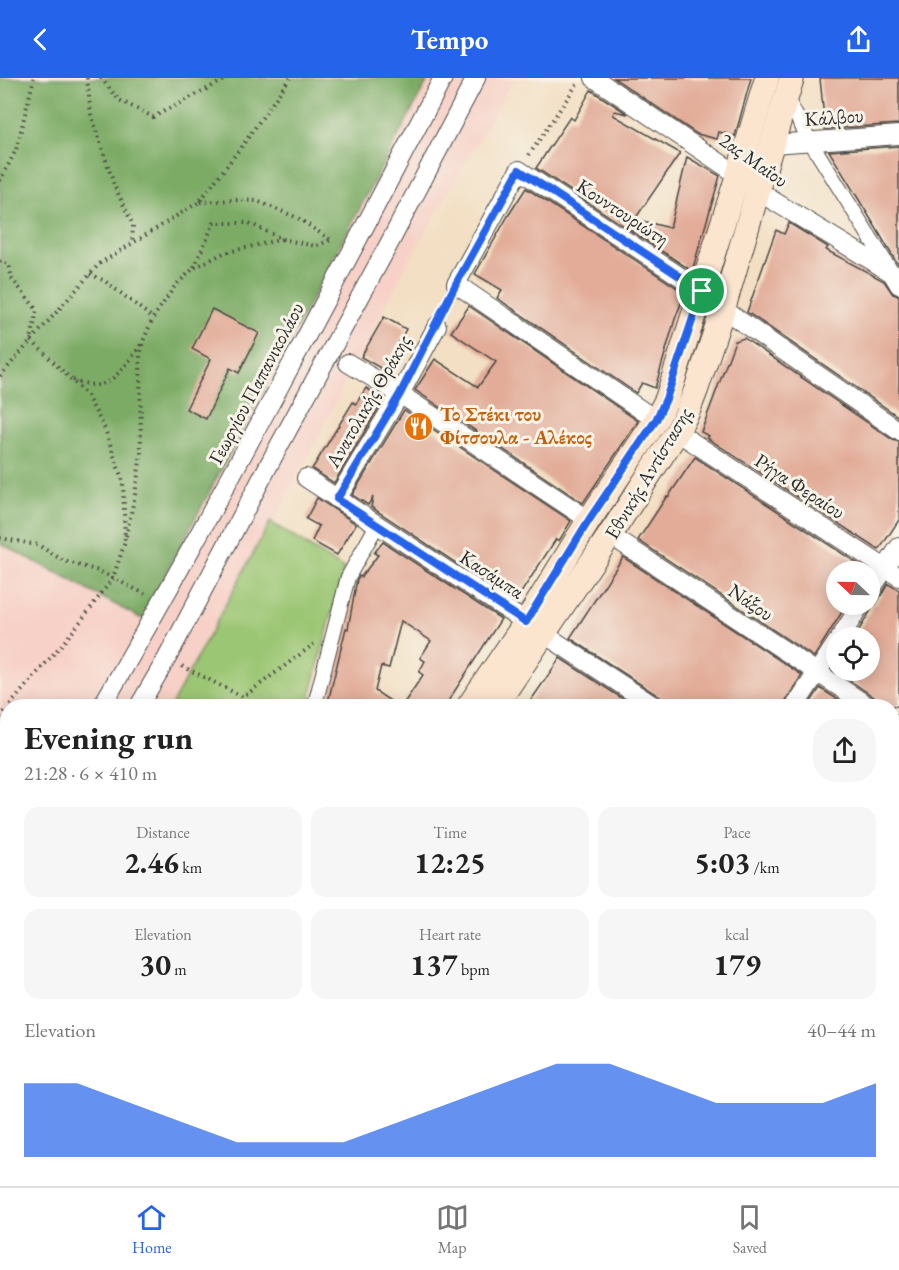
<!DOCTYPE html>
<html lang="en">
<head>
<meta charset="utf-8">
<style>
	:root { --surface:#fff; --page:#f6f6f6; --text:#222; --muted:#767676; --line:#e0e0e0; --accent:#2563eb }
	body { margin:0; font-family:"EB Garamond",serif; background:var(--page); color:var(--text); height:100vh; display:flex; flex-direction:column; font-size:22px; white-space:nowrap }
	* { box-sizing:border-box; margin:0 }
	p { font-size:20px; color:var(--muted) }
	.icon { flex:none; width:33px; height:33px; fill:none; stroke:currentColor; stroke-width:2; stroke-linecap:round; stroke-linejoin:round }
	.map { position:relative; flex:1; overflow:hidden }
	.side { position:absolute; left:0px; top:621px; width:900px; height:488px; display:flex; flex-direction:column; background:var(--surface); border-radius:24px 24px 0 0; box-shadow:0 3px 15px #0003 }
	.side>* { flex:none }
	.needle { width:39px; rotate:292deg }
	.tools { position:absolute; left:826px; top:483px; display:grid; gap:12px }
	.tools a { display:grid; place-items:center; width:54px; height:54px; border-radius:50%; background:var(--surface); box-shadow:0 3px 15px #0003; font-size:30px }
	.pin { position:absolute; display:grid; place-items:center; width:51px; height:51px; color:#fff; margin:-26px; border:3px solid #fff; border-radius:50%; box-shadow:0 2px 6px #0007 }
	.round { display:grid; place-items:center; flex:none; width:63px; height:63px; border-radius:24px; background:var(--page) }
	.headline { display:flex; align-items:center; justify-content:space-between; height:102px; padding:0 24px }
	h1 { font-size:33px; font-weight:700; line-height:45px }
	.figures { display:grid; grid-template-columns:repeat(3,1fr); gap:9px; height:102px; padding:6px 24px }
	.figures div { display:grid; align-content:center; border-radius:15px; background:var(--page); text-align:center }
	.figures b { font-size:30px; font-weight:700 }
	.figures small { font-size:16px; font-weight:400 }
	.figures p { font-size:16px }
	.chart { height:168px; padding:12px 24px }
	.chart p { display:flex; justify-content:space-between }
	.chart svg { width:100%; height:108px; margin-top:6px; fill:var(--accent); opacity:.7 }
	header { display:flex; justify-content:space-between; align-items:center; height:78px; padding:0 24px; background:var(--accent); color:#fff; font-size:27px; font-weight:700 }
	.menu { display:flex; justify-content:space-around; align-items:center; height:84px; border-top:2px solid var(--line); background:var(--surface); font-size:16px; color:var(--muted) }
	.menu a { display:grid; justify-items:center; gap:3px }
	.menu .selected { color:var(--accent) }
	.map>svg:first-child { display:block }
	.built { fill:#f7d1c7 }
	.green { fill:#9bc673; stroke:#63784f; stroke-width:1.5 }
	.forest { fill:#7cab65; stroke:#546b48; stroke-width:1.5 }
	.building { fill:#e2ac98 }
	.lines { fill:none; stroke-linecap:round; stroke-linejoin:round }
	.service-casing { stroke:#494642; stroke-width:11 }
	.pedestrian-casing { stroke:#494642; stroke-width:16 }
	.minor-casing { stroke:#494642; stroke-width:20 }
	.secondary-casing { stroke:#494642; stroke-width:26 }
	.path { stroke:#494642; stroke-width:4; stroke-dasharray:1.5 4.5; stroke-linecap:butt }
	.service { stroke:#fff; stroke-width:9 }
	.pedestrian { stroke:#fff; stroke-width:14 }
	.minor { stroke:#fff; stroke-width:18 }
	.secondary { stroke:#fbe5cf; stroke-width:24 }
	.route-casing { stroke:#fff; stroke-width:12 }
	.route { stroke:#2563eb; stroke-width:8 }
	.labels { text-anchor:middle; stroke-width:6; stroke-linejoin:round; paint-order:stroke }
	.street-label { font-size:20px; fill:#2b2b2b; stroke:#f7f3e8 }
	.food-label { font-size:20px; font-weight:bold; fill:#c56008; stroke:#f7f3e8; text-anchor:start }
</style>
</head>
<body>
<header><svg class="icon" aria-label="back" viewBox="0 0 24 24"><path d="M15 5l-7 7 7 7"/></svg>Tempo<svg class="icon" aria-label="share" viewBox="0 0 24 24"><path d="M12 15V3M7 8l5-5 5 5M5 13v7h14v-7"/></svg></header>
<div class="map">
<svg width="899" height="1108" viewBox="0 0 899 1108">
	<rect width="100%" height="100%" fill="#f7f3e8"/>
	<filter id="ink" filterUnits="userSpaceOnUse"><feTurbulence type="fractalNoise" baseFrequency=".0167" numOctaves="2"/><feDisplacementMap in="SourceGraphic" scale="12" xChannelSelector="R" yChannelSelector="G"/><feConvolveMatrix kernelMatrix="1 2 1 2 8 2 1 2 1" color-interpolation-filters="sRGB"/></filter>
	<filter id="wash" filterUnits="userSpaceOnUse"><feTurbulence type="fractalNoise" baseFrequency=".008" numOctaves="4" result="noise"/><feDisplacementMap in="SourceGraphic" scale="24" xChannelSelector="R" yChannelSelector="G"/><feGaussianBlur stdDeviation="1.35" result="paint"/><feColorMatrix in="noise" values="0 0 0 0 0 0 0 0 0 0 0 0 0 0 0 0 0 1.4 0 .05"/><feComposite in="paint" operator="in"/></filter>
	<g filter="url(#wash)">
		<rect width="100%" height="100%" fill="#f3dfc3"/>
		<polygon class="built" points="0,0 514,0 407,186 179,628 8,628 8,853 0,861"/>
		<g class="green">
			<polygon points="270,444 344,491 311,614 310,628 171,628"/>
			<polygon points="7,853 8,1065 0,1068 0,861"/>
		</g>
		<polygon class="forest" points="0,0 429,0 142,541 0,465"/>
		<g id="blocks">
			<g class="building">
				<polygon points="614,0 751,0 735,58 719,54 717,61 697,56"/>
				<polygon points="820,0 899,0 899,46 825,51"/>
				<polygon points="591,12 628,36 615,33 613,37 680,75 635,141 670,150 687,79 720,98 692,193 536,90 570,39 574,42"/>
				<polygon points="899,68 899,186 896,184 875,148 829,73"/>
				<polygon points="526,110 685,215 675,241 655,310 642,305 636,315 497,220 502,212 475,196 508,138"/>
				<polygon points="789,145 828,169 826,172 884,203 893,216 899,218 899,339 747,234 776,152 784,156"/>
				<polygon points="469,228 638,343 583,425 415,312 435,281 478,309 496,284 451,254"/>
				<polygon points="212,231 259,255 239,295 230,290 206,341 186,331 211,281 192,271"/>
				<polygon points="384,239 406,251 384,292 361,279"/>
				<polygon points="744,260 893,362 899,364 899,442 879,472 707,360 709,358 701,354 735,263"/>
				<polygon points="366,310 384,321 334,405 312,391 353,324 356,326"/>
				<polygon points="404,332 571,443 559,463 556,461 515,524 371,429 373,419 368,427 352,417"/>
				<polygon points="695,379 866,491 864,494 837,494 837,526 847,526 814,579 638,462 667,418 668,419"/>
				<polygon points="317,420 356,446 337,477 312,463 319,448 306,441"/>
				<polygon points="383,464 501,541 445,628 402,628 423,597 419,594 425,583 420,580 431,563 401,543 389,590 381,588 375,613 398,628 327,628 346,550 348,551 357,501 359,498 361,499 378,477 374,475"/>
				<polygon points="623,479 802,597 786,622 784,628 665,628 664,623 660,619 570,560"/>
				<polygon points="888,506 899,512 899,628 879,628 878,624 874,619 833,591 837,585 837,592 870,592 870,560 854,560 871,532 872,526 876,526"/>
				<polygon points="560,580 634,628 527,628"/>
				<polygon points="820,610 848,628 808,628"/>
			</g>
		</g>
	</g>
	<g filter="url(#ink)">
		<use href="#blocks" fill-opacity="0" stroke="#494642" stroke-width="1.5"/>
		<g class="lines">
			<defs>
				<g id="service">
					<polyline points="0,791 8,800"/>
					<polyline points="0,1088 8,1085"/>
				</g>
				<g id="pedestrian">
					<polyline points="787,21 810,63 891,193"/>
					<polyline points="315,628 315,626 348,499 377,447"/>
				</g>
				<g id="minor">
					<polyline points="594,0 738,97 772,122 892,195 899,207"/>
					<polyline points="773,66 899,57"/>
					<polyline points="723,231 899,353"/>
					<polyline points="348,285 400,316 589,442"/>
					<polyline points="656,342 456,206 519,92 702,213"/>
					<polyline points="677,354 899,499"/>
					<polyline points="306,400 654,628"/>
					<polyline points="337,421 400,316 437,248"/>
					<polyline points="610,457 868,628"/>
					<polyline points="870,513 899,469"/>
					<polyline points="840,560 861,526"/>
					<path d="M102 628C221 422 332 211 443 0"/>
					<polyline points="139,628 167,580 273,379 390,164 476,0"/>
					<polyline points="795,628 837,564"/>
					<polyline points="892,645 899,649"/>
					<polyline points="0,767 8,758"/>
					<polyline points="892,786 899,790"/>
					<polyline points="0,814 8,807"/>
					<polyline points="892,924 899,915"/>
					<polyline points="892,1034 899,1039"/>
					<polyline points="17,1108 22,1101"/>
					<polyline points="330,1108 335,1101"/>
					<polyline points="472,1108 476,1101"/>
					<polyline points="617,1108 622,1101"/>
					<polyline points="759,1108 764,1101"/>
				</g>
				<g id="secondary">
					<polyline points="469,628 526,544 589,442 656,342 667,321 738,97 767,0"/>
					<polyline points="495,628 610,457 677,354 687,335 696,312 723,231 758,112 792,0"/>
					<polyline points="147,1108 151,1101"/>
					<polyline points="168,1108 173,1101"/>
				</g>
			</defs>
			<use href="#service" class="service-casing"/>
			<use href="#pedestrian" class="pedestrian-casing"/>
			<use href="#minor" class="minor-casing"/>
			<use href="#secondary" class="secondary-casing"/>
			<g class="path">
				<polyline points="87,0 91,36 114,107 133,147 132,165"/>
				<polyline points="101,0 119,22 153,39 228,0"/>
				<polyline points="529,77 577,6"/>
				<polyline points="0,103 16,72 34,0"/>
				<polyline points="200,124 233,122 257,123 298,140 332,163"/>
				<polyline points="0,184 2,183 9,187 12,201 37,232 31,262 86,316 105,351 123,404 125,464 113,500 74,552 9,628"/>
				<polyline points="194,189 214,145 249,145 282,161 315,168 331,162"/>
				<polyline points="90,196 105,203 153,240"/>
				<polyline points="0,298 99,186 199,124 242,68 290,0"/>
				<path d="M73 302C80 304 89 307 97 307 114 307 133 278 142 265"/>
				<polyline points="126,458 135,417 141,376 140,277 143,263 153,240 175,208 194,190 224,175 282,161"/>
				<polyline points="0,460 38,467 64,483 99,493 145,516"/>
				<polyline points="182,588 243,619 314,566"/>
				<polyline points="0,639 8,630"/>
				<polyline points="515,1101 524,1108"/>
			</g>
			<use href="#service" class="service"/>
			<use href="#pedestrian" class="pedestrian"/>
			<use href="#minor" class="minor"/>
			<use href="#secondary" class="secondary"/>
		</g>
	</g>
	<g class="lines" filter="url(#ink)">
		<defs>
			<polygon id="route" points="519,92 702,213 666,321 656,342 589,442 526,544 337,421 400,316 456,206"/>
		</defs>
		<use href="#route" class="route-casing"/>
		<use href="#route" class="route"/>
	</g>
	<defs>
		<symbol id="restaurant-disc" viewBox="-11 -11 22 22"><circle r="9.5" fill="#e8710a" stroke="#f7f3e8"/><path d="M-5-6h1v4h1v-4h1v4h1v-4h1v5L-1.5 .5V6h-2V.5L-5-1ZM5-6V6H3V1.5H1.5Q1.5-4 5-6Z" fill="#fff"/></symbol>
	</defs>
	<g fill-rule="evenodd">
		<use href="#restaurant-disc" x="402" y="332" width="33" height="33"/>
	</g>
	<g class="labels">
		<g class="street-label">
			<text transform="translate(834 39) rotate(-4)" y="7">Κάλβου</text>
			<text transform="translate(754 82) rotate(35)" y="7">2ας Μαΐου</text>
			<text transform="translate(623 134) rotate(33)" y="7">Κουντουριώτη</text>
			<text transform="translate(256 305) rotate(-62)" y="7">Γεωργίου Παπανικολάου</text>
			<text transform="translate(368 323) rotate(-60)" y="7">Ανατολικής Θράκης</text>
			<text transform="translate(648 395) rotate(-59)" y="7">Εθνικής Αντίστασης</text>
			<text transform="translate(800 408) rotate(33)" y="7">Ρήγα Φεραίου</text>
			<text transform="translate(492 496) rotate(33)" y="7">Κασάμπα</text>
			<text transform="translate(751 524) rotate(34)" y="7">Νάξου</text>
		</g>
		<g class="food-label">
			<text x="440" y="343">Το Στέκι του<tspan x="440" dy="23">Φίτσουλα - Αλέκος</tspan></text>
		</g>
	</g>
</svg>
<div class="tools">
<a><svg class="needle" viewBox="-14 -14 28 28"><path d="M0-13l5 13h-10z" fill="#e53935"/><path d="M0 13l5-13h-10z" fill="#767676"/></svg></a>
<a><svg class="icon" aria-label="locate" viewBox="0 0 24 24"><circle cx="12" cy="12" r="6"/><path d="M12 2v4M12 18v4M2 12h4M18 12h4"/></svg></a>
</div>
<div class="pin" style="left:702px;top:213px;background:#1e9e55"><svg class="icon" aria-label="arrive" viewBox="0 0 24 24"><path d="M6 21V4h12l-3 4 3 4H6"/></svg></div>
<section class="side">
<div class="headline"><div><h1>Evening run</h1><p>21:28 · 6 × 410 m</p></div><a class="round"><svg class="icon" aria-label="share" viewBox="0 0 24 24"><path d="M12 15V3M7 8l5-5 5 5M5 13v7h14v-7"/></svg></a></div>
<div class="figures">
<div><p>Distance</p><b>2.46<small> km</small></b></div>
<div><p>Time</p><b>12:25</b></div>
<div><p>Pace</p><b>5:03<small> /km</small></b></div>
</div>
<div class="figures">
<div><p>Elevation</p><b>30<small> m</small></b></div>
<div><p>Heart rate</p><b>137<small> bpm</small></b></div>
<div><p>kcal</p><b>179</b></div>
</div>
<div class="chart"><p><span>Elevation</span>40–44 m</p>
<svg viewBox="0 0 160 44" preserveAspectRatio="none"><path d="M0 44V14L10 14L20 22L30 30L40 38L50 38L60 38L70 30L80 22L90 14L100 6L110 6L120 14L130 22L140 22L150 22L160 14V44z"/></svg>
</div>
</section>
</div>
<nav class="menu">
<a class="selected"><svg class="icon" aria-label="home" viewBox="0 0 24 24"><path d="M3 11l9-7 9 7M6 9v11h12V9"/></svg>Home</a>
<a><svg class="icon" aria-label="map" viewBox="0 0 24 24"><path d="M3 6l6-2 6 2 6-2v14l-6 2-6-2-6 2zM9 4v14M15 6v14"/></svg>Map</a>
<a><svg class="icon" aria-label="saved" viewBox="0 0 24 24"><path d="M7 4h10v16l-5-4-5 4z"/></svg>Saved</a>
</nav>
</body>
</html>
